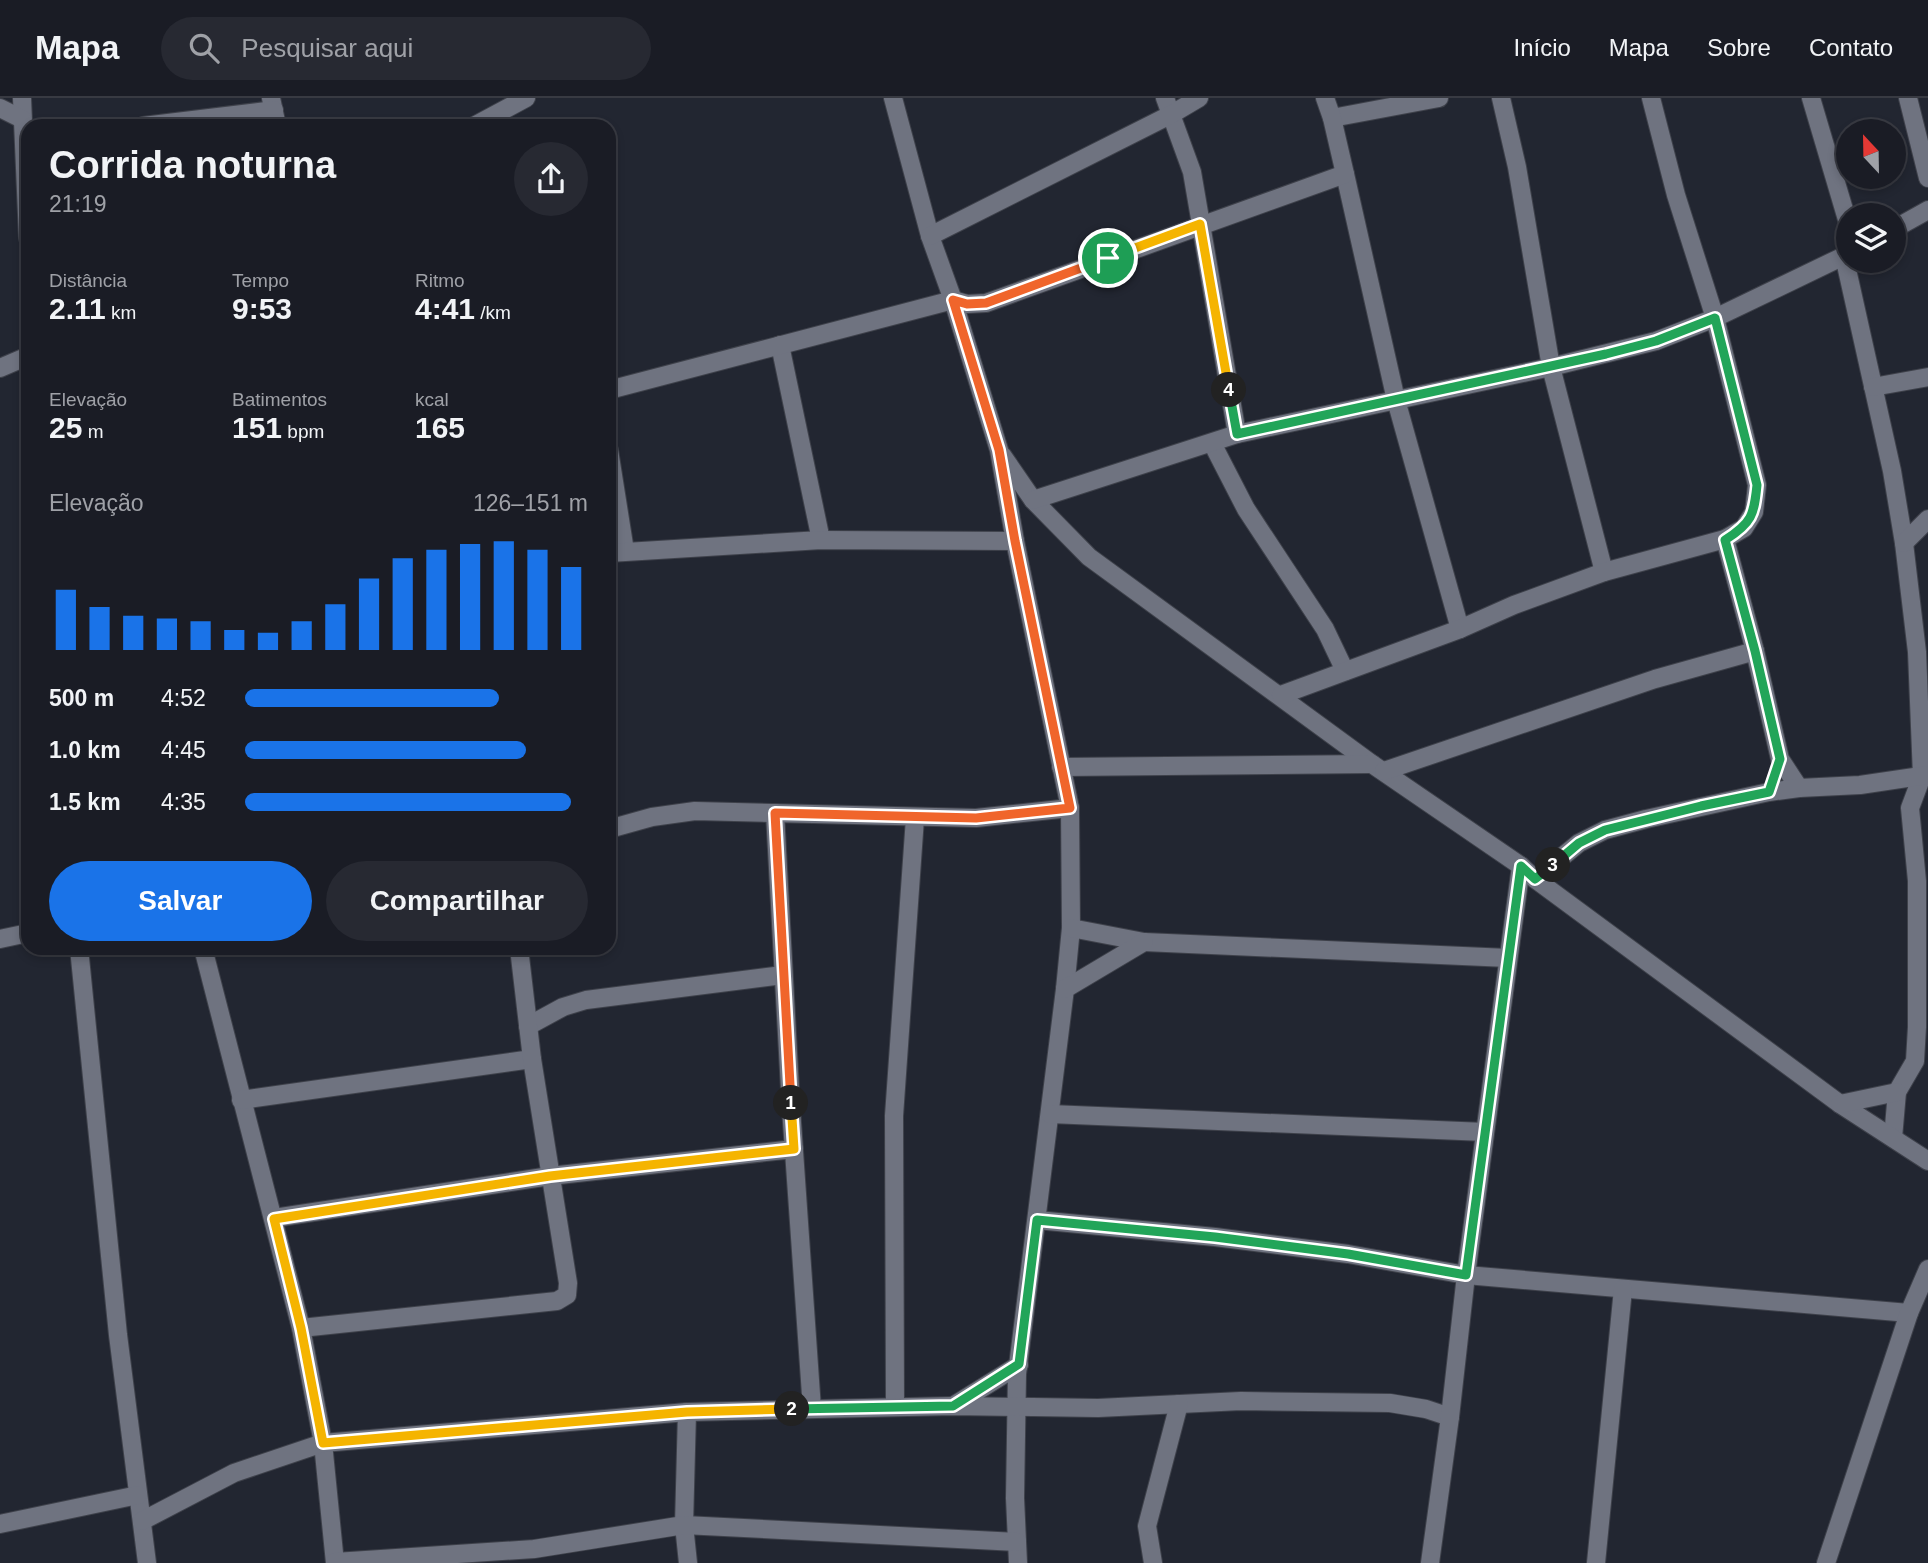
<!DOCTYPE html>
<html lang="pt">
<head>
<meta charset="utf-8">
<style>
	:root { --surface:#1a1c25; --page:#272932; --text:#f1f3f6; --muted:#9fa1a7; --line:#383a42; --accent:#1a73e8 }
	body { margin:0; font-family:Helvetica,sans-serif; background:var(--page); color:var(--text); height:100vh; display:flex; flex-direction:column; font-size:26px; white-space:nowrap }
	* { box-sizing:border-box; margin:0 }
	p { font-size:23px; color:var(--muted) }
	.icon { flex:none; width:38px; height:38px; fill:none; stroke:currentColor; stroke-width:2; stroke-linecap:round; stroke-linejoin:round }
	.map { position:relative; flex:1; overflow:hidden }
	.panel { position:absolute; left:21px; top:21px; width:595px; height:836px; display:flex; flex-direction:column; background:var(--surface); border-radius:21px; box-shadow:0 4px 10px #0003,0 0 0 2px var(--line) }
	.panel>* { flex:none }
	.needle { width:46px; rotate:338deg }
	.controls { position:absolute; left:1836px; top:21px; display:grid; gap:14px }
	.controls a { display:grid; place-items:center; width:70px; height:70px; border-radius:50%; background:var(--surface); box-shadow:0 4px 10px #0003,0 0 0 2px var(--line); font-size:35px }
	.pin { position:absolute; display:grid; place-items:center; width:60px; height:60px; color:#fff; margin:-30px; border:4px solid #fff; border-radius:50%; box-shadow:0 2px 7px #0007 }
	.km { position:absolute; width:35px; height:35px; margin:-18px; border-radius:50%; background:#222; color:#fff; font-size:19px; line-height:35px; text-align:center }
	.round { display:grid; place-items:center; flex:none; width:74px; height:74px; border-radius:37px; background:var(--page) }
	.headline { display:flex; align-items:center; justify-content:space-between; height:119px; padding:0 28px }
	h1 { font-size:38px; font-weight:700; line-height:52px }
	.stats { display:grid; grid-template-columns:repeat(3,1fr); gap:10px; height:119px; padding:7px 28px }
	.stats div { display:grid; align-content:center }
	.stats b { font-size:30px; font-weight:700 }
	.stats small { font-size:19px; font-weight:400 }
	.stats p { font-size:19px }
	.chart { height:196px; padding:14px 28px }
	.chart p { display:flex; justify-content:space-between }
	.chart svg { width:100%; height:126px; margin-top:7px; stroke:var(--accent); stroke-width:6 }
	.button { display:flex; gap:14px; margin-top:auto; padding:14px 28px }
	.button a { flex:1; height:80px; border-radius:42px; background:var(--accent); color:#fff; font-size:28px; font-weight:700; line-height:80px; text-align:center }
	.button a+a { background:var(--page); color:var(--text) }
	ul { padding:0 28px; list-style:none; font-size:23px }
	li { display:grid; grid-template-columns:112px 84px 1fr; align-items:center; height:52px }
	li i { height:18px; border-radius:9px; background:var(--accent) }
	header { display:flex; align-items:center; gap:42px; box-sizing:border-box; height:98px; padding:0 35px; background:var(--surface); border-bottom:2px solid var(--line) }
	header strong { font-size:33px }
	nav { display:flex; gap:38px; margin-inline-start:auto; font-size:24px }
	.search { width:490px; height:63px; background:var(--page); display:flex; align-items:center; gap:18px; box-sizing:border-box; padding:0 24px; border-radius:38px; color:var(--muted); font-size:26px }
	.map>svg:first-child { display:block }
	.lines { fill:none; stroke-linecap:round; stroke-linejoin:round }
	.street-casing { stroke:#3e414a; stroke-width:20 }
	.street { stroke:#6f7380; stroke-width:18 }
	.split-1-casing { stroke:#fff; stroke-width:14 }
	.split-2-casing { stroke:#fff; stroke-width:14 }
	.split-3-casing { stroke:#fff; stroke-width:14 }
	.split-4-casing { stroke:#fff; stroke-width:14 }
	.split-5-casing { stroke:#fff; stroke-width:14 }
	.split-1 { stroke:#f0652b; stroke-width:9 }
	.split-2 { stroke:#f5b400; stroke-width:9 }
	.split-3 { stroke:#22a559; stroke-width:9 }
	.split-4 { stroke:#22a559; stroke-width:9 }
	.split-5 { stroke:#f5b400; stroke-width:9 }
</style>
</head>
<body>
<header>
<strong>Mapa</strong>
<div class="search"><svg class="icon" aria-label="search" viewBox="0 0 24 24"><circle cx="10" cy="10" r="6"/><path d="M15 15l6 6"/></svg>Pesquisar aqui</div>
<nav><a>Início</a><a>Mapa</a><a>Sobre</a><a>Contato</a></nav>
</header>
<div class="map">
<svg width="1928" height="1465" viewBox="0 0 1928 1465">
	<rect width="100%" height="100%" fill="#222631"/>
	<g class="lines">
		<defs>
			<g id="street">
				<polyline points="22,0 28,140"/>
				<polyline points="271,0 277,28"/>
				<polyline points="893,0 930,138 953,202 999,352 1015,443 1070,710 1071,830 1065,891 1017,1276 1015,1400 1018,1465"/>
				<polyline points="1165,0 1192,74 1237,336"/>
				<polyline points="1501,0 1517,69 1551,269 1604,474"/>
				<polyline points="1811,0 1848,125"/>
				<polyline points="1908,0 1928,80"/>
				<polyline points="0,10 22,21"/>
				<polyline points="1332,20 1439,0"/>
				<polyline points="143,28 274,12"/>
				<polyline points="474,28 526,0"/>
				<polyline points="1345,76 1396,302 1460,531"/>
				<polyline points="1894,131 1928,112"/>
				<polyline points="930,138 1172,16 1199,0"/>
				<polyline points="1844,158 1892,373 1904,445 1917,554 1922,678 1910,710 1917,783 1917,929 1915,963 1897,994 1893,1040"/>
				<polyline points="780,247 821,442"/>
				<polyline points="0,270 28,258"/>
				<polyline points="1873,289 1928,279"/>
				<polyline points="609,292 953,202 967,206 986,205 1345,76 1332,20 1325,0"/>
				<polyline points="1212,345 1246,411 1325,531 1345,573"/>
				<polyline points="609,352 625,453"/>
				<polyline points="1002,357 1033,402 1089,459 1372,666 1521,768 1535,781 1840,1006 1928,1063"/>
				<polyline points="1033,402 1237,336 1551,269 1656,243 1715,220 1848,156"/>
				<polyline points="1725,441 1755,553 1780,661 1799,690"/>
				<polyline points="1904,445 1928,421"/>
				<polyline points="609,455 821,442 1015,443"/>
				<polyline points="1281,597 1460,531 1514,507 1604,474 1725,441 1744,430 1754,414 1757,387 1715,220 1676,97 1651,0"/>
				<polyline points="1061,669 1372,666"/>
				<polyline points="1384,673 1655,581 1755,553"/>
				<polyline points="775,715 791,1010 812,1311"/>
				<polyline points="609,731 652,719 695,713 976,720 1070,710"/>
				<polyline points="1535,781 1579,745 1605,732 1646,721 1769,694 1799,690 1860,687 1928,677"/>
				<polyline points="1071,830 1144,844 1508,860"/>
				<polyline points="0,841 28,835"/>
				<polyline points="79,850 118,1237 147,1465"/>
				<polyline points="203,850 301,1230 323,1345 335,1465"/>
				<polyline points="1065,891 1144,844"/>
				<polyline points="528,928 563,909 586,902 783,877"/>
				<polyline points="241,1002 532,961"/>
				<polyline points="1840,1006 1897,994"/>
				<polyline points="1050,1016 1485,1034"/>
				<polyline points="274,1120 550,1078 794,1051"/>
				<polyline points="1037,1122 1215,1139 1348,1156 1466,1177 1909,1215"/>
				<polyline points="301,1230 557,1203 567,1197 568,1185 532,961 519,850"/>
				<polyline points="953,1308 1019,1267"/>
				<polyline points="895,1309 894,1018 915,720"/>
				<polyline points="687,1314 684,1427 688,1465"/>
				<polyline points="142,1423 234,1375 323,1345 687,1314 953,1308 1098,1310 1241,1303 1390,1305 1426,1311 1450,1319"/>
				<polyline points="0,1426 138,1397"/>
				<polyline points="335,1464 534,1451 684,1427 1017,1444"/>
				<polyline points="1153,1465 1147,1428 1179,1306"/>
				<polyline points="1430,1465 1450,1319 1466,1177 1521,768"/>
				<polyline points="1596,1465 1623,1191"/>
				<polyline points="1826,1465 1909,1215 1928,1171"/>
			</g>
		</defs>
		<use href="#street" class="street-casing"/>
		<use href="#street" class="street"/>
	</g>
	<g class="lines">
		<defs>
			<polyline id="split-1" points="791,1005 775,715 976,720 1070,710 1015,443 999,352 953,202 967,206 986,205 1108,160"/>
			<polyline id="split-2" points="791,1005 794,1051 550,1078 274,1121 301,1230 323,1345 687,1314 792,1311"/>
			<polyline id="split-3" points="792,1311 953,1308 1019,1266 1037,1122 1215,1139 1348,1156 1466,1177 1521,768 1535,781 1553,767"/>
			<path id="split-4" d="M1229 292 1237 336 1606 256 1656 243 1715 220 1757 387C1754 417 1752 425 1725 442L1755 553 1780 661 1769 694 1701 708 1605 732 1579 745 1553 767"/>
			<polyline id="split-5" points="1108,160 1200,126 1229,292"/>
		</defs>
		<use href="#split-1" class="split-1-casing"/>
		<use href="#split-2" class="split-2-casing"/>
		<use href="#split-3" class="split-3-casing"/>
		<use href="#split-4" class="split-4-casing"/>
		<use href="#split-5" class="split-5-casing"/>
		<use href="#split-1" class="split-1"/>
		<use href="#split-2" class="split-2"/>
		<use href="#split-3" class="split-3"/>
		<use href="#split-4" class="split-4"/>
		<use href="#split-5" class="split-5"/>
	</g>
</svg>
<div class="controls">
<a><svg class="needle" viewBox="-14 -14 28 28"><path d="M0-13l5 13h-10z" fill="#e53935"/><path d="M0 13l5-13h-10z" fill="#9fa1a7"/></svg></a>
<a><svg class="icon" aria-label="layers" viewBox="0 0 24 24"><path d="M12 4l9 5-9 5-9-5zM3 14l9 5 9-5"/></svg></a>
</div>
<div class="pin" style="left:1108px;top:160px;background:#1e9e55"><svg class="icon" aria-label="arrive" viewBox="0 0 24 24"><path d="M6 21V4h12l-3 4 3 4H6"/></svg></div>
<b class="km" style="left:791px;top:1005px">1</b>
<b class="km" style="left:792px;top:1311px">2</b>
<b class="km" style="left:1553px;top:767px">3</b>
<b class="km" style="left:1229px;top:292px">4</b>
<section class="panel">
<div class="headline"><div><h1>Corrida noturna</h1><p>21:19</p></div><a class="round"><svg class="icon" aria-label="share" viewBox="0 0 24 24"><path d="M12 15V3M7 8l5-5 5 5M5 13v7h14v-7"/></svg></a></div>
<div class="stats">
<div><p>Distância</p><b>2.11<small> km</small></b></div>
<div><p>Tempo</p><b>9:53</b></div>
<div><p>Ritmo</p><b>4:41<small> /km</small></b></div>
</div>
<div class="stats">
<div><p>Elevação</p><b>25<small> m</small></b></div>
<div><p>Batimentos</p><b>151<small> bpm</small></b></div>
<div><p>kcal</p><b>165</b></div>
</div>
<div class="chart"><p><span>Elevação</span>126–151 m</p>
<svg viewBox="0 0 160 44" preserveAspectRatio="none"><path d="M5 44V23M15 44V29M25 44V32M35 44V33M45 44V34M55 44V37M65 44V38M75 44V34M85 44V28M95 44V19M105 44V12M115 44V9M125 44V7M135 44V6M145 44V9M155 44V15"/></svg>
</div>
<ul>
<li><b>500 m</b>4:52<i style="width:74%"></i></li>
<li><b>1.0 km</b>4:45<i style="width:82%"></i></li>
<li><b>1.5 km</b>4:35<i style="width:95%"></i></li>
</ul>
<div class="button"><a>Salvar</a><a>Compartilhar</a></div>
</section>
</div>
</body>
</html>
